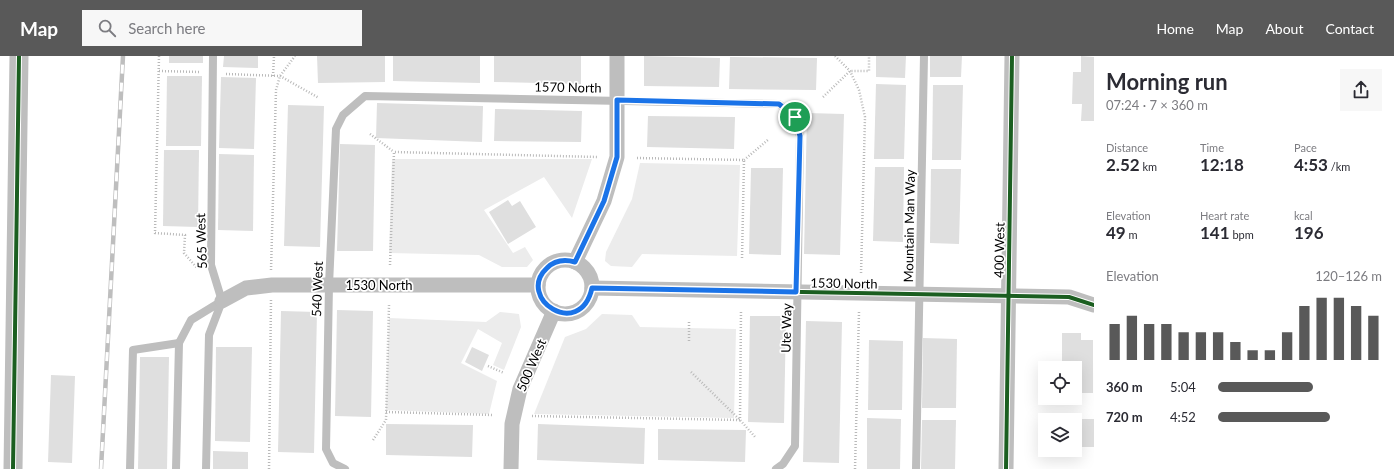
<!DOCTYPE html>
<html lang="en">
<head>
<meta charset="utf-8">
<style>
	:root { --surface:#fff; --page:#f7f7f7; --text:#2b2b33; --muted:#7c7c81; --accent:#595959 }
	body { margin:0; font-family:Lato,sans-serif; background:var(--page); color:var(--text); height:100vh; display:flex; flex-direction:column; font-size:15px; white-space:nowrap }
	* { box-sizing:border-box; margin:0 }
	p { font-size:13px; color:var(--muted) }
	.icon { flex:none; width:22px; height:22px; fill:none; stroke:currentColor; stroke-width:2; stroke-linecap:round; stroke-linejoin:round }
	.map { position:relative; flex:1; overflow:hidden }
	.panel { display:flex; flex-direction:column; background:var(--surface); width:300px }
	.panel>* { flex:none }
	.tools { position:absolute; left:1038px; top:305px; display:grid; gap:8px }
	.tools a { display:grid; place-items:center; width:44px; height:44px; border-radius:0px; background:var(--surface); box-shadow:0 4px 16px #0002; font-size:20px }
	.pin { position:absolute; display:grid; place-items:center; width:34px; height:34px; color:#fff; margin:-17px; border:2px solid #fff; border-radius:50%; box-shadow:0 1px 4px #0007 }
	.round { display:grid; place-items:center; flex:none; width:42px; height:42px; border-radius:0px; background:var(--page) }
	.summary { display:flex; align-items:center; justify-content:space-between; height:68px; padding:0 12px }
	h1 { font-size:22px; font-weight:700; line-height:30px }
	.stats { display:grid; grid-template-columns:repeat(3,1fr); gap:6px; height:68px; padding:4px 12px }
	.stats div { display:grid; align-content:center }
	.stats b { font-size:17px; font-weight:700 }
	.stats small { font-size:11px; font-weight:400 }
	.stats p { font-size:11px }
	.chart { height:112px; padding:8px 12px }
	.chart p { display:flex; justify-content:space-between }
	.chart svg { width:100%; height:72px; margin-top:4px; stroke:var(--accent); stroke-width:6 }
	ul { padding:0 12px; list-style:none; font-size:13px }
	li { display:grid; grid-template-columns:64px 48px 1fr; align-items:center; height:30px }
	li i { height:10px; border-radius:5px; background:var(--accent) }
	header { display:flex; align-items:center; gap:24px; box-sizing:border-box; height:56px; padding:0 20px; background:var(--accent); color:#fff }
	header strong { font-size:19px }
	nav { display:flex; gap:22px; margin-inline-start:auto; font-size:14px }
	.search { width:280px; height:36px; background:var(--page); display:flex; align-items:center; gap:10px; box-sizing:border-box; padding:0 14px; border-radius:0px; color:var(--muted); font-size:15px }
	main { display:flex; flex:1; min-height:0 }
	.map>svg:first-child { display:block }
	.green { fill:#ececec }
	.building { fill:#dfdfdf }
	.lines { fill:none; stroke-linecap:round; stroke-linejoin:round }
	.path { stroke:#b9b9b9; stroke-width:2.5; stroke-dasharray:1 2; stroke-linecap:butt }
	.service { stroke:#bebebe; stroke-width:8 }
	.minor { stroke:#bebebe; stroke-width:15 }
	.tertiary { stroke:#bebebe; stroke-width:19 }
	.rail-casing { stroke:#bebebe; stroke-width:4.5 }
	.rail { stroke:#fff; stroke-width:3; stroke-dasharray:9; stroke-linecap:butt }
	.cycleway-casing { stroke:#fff; stroke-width:6 }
	.cycleway { stroke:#1b5e20; stroke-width:4 }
	.route-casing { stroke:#fff; stroke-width:8 }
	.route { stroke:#1a73e8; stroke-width:5 }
	.labels { text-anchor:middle; stroke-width:3.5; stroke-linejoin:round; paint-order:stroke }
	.street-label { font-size:13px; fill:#000; stroke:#fff }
</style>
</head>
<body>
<header>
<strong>Map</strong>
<div class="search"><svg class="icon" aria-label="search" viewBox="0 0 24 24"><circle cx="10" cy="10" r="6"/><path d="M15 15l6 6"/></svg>Search here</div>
<nav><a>Home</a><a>Map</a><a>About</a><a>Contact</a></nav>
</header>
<main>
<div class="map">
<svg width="1094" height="413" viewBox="0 0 1094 413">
	<rect width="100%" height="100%" fill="#fff"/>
	<g class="green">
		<polygon points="392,103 592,103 572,162 544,121 484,154 513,197 525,191 533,204 527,211 502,211 479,199 389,197"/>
		<polygon points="640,107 740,109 737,200 642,198 632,211 611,210 605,205 606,196 632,143"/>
		<polygon points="500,256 519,258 521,271 504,314 493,309 502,287 478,273 461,307 497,325 489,358 386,354 389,262 486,266"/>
		<polygon points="602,258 632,259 640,271 736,273 734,362 534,358 565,281 586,273"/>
	</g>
	<g class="building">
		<rect x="169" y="0" width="34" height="7"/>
		<polygon points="224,0 258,0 258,12 223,11"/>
		<polygon points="317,0 385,0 385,26 318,27"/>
		<polygon points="393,0 480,0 480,27 393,25"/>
		<polygon points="494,0 581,0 581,28 494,26"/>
		<polygon points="644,0 720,2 719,31 644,30"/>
		<polygon points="876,0 906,0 905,22 876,21"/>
		<polygon points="930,0 962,0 961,21 930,21"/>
		<polygon points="1081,0 1094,1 1094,65 1081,65 1082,48 1072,48 1073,16 1081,16"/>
		<polygon points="730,1 817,2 816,34 729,33"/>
		<polygon points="167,20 202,20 201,90 166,90"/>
		<polygon points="221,21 256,22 254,93 219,92"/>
		<polygon points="876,28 906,29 904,103 874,103"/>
		<polygon points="933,29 963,29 961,104 932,104"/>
		<polygon points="377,47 483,50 482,86 376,82"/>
		<polygon points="288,49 324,50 320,191 284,190"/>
		<polygon points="495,53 582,55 581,86 494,85"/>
		<polygon points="807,57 844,58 840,199 804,198"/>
		<polygon points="648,60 735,61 734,93 647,91"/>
		<polygon points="340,88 375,89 373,195 337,195"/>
		<polygon points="164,94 199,94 198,171 163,170"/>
		<polygon points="219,98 254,99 253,175 218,174"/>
		<polygon points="875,111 904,111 903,186 873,185"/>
		<polygon points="751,112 783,112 781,199 749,198"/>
		<polygon points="931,113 961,113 959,188 930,187"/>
		<polygon points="508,144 512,150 520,145 536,171 508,188 489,156"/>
		<polygon points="337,254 373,255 371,361 335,360"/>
		<polygon points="281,255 317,256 314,397 278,396"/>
		<polygon points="750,260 786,260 784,367 748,366"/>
		<polygon points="806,265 842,266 839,407 803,406"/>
		<polygon points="1062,277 1081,277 1081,284 1093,284 1093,337 1080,337 1080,330 1075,330 1075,312 1062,312"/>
		<polygon points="923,282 957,283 956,352 922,352"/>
		<polygon points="869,284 903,285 902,354 868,354"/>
		<polygon points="216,291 252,291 250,386 215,385"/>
		<polygon points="472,291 489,299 482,315 465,306"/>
		<polygon points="140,301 169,301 167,413 138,413"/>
		<polygon points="51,319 75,320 72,407 48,406"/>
		<polygon points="867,362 901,363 900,413 867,413"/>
		<rect x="1075" y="363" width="19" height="28"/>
		<polygon points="922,364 956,364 955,413 921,413"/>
		<polygon points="386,368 473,369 472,401 386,399"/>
		<polygon points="538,368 645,372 644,408 537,404"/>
		<polygon points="658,373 746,374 745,406 658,404"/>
		<polygon points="213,395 248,396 248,413 213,413"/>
	</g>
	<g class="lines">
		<g class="path">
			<polyline points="159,0 155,177 185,179 184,197 197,212"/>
			<polyline points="835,0 850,15 859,34 865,61 861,218"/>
			<polyline points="159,15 201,16"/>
			<polyline points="226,18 280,20 319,42"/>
			<polyline points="273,20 274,0"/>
			<polyline points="823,41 850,15 869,15 869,0"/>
			<polyline points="370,78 394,96"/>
			<polyline points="637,102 744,104 742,203"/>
			<polyline points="744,104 769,83"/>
			<polyline points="390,209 394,96 598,101"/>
			<polyline points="271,214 276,34 280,20 295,0"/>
			<polyline points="689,285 689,266"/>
			<polyline points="488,310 504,317"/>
			<polyline points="691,316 740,364 756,382"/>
			<polyline points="386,356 493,359"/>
			<polyline points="532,360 740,364 741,255"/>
			<polyline points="373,384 386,364 389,249"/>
			<polyline points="269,413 271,243"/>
			<polyline points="855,413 859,256"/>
		</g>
		<g class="service">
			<polyline points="130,413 133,294 179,287"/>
			<polyline points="176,413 179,287 191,264 222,245"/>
			<polyline points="206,413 209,279 222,245 211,209 213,0"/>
			<polyline points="345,413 333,407 326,393 329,229 336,73 343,59 365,40 779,48 795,61 800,80 795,390 783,408 776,413"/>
			<polyline points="916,413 924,0"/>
		</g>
		<g class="minor">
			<circle cx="565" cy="231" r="27"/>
			<polyline points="575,206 604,145 617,101 617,0"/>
			<polyline points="592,232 1069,241 1094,249"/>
			<polyline points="222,245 246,232 272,229 538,229"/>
			<polyline points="511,413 512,368 520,333 554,255"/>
			<polyline points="1006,413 1012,0"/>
		</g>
		<polyline class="tertiary" points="13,413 19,0"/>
		<defs>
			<polyline id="rail" points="101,413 123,0"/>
		</defs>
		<use href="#rail" class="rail-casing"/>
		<use href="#rail" class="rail"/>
		<defs>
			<g id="cycleway">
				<polyline points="592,232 1069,241 1094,249"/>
				<polyline points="13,413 19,0"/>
				<polyline points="1006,413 1012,0"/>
			</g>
		</defs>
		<use href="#cycleway" class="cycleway-casing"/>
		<use href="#cycleway" class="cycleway"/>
	</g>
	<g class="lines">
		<defs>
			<path id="route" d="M617 44 779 48 795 61 800 80 796 236 592 232C580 285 515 242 547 212 555 204 564 203 575 206L604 145 617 101Z"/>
		</defs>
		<use href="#route" class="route-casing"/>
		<use href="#route" class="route"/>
	</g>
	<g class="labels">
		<g class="street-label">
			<text transform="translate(568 31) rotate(1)" y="5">1570 North</text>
			<text transform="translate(909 170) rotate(-89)" y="5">Mountain Man Way</text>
			<text transform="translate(201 185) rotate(-92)" y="5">565 West</text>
			<text transform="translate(999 194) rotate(-89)" y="5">400 West</text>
			<text transform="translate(844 227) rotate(1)" y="5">1530 North</text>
			<text x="379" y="234">1530 North</text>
			<text transform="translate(317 233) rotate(-88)" y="5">540 West</text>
			<text transform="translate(786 272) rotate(-89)" y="5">Ute Way</text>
			<text transform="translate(531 309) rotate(-67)" y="5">500 West</text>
		</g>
	</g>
</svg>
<div class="tools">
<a><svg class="icon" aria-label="locate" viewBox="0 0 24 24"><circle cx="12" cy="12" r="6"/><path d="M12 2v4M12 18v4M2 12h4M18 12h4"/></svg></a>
<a><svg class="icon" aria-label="layers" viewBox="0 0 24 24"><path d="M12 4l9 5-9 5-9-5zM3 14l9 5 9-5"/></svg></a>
</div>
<div class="pin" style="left:795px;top:61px;background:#1e9e55"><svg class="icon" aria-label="arrive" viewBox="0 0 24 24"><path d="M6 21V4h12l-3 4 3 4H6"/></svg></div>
</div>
<section class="panel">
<div class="summary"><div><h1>Morning run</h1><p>07:24 · 7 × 360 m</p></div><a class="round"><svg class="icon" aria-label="share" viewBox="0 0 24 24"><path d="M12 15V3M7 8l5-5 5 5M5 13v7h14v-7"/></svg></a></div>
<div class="stats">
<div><p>Distance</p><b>2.52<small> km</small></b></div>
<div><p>Time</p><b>12:18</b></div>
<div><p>Pace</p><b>4:53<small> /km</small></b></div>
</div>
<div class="stats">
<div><p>Elevation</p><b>49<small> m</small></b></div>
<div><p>Heart rate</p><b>141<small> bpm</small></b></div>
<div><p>kcal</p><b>196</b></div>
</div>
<div class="chart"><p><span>Elevation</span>120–126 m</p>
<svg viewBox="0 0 160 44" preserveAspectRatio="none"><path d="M5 44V22M15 44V17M25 44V22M35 44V22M45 44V27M55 44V27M65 44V27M75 44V33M85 44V38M95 44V38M105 44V27M115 44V11M125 44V6M135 44V6M145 44V11M155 44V17"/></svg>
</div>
<ul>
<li><b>360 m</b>5:04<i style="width:58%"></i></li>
<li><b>720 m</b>4:52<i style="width:68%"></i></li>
</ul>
</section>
</main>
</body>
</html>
